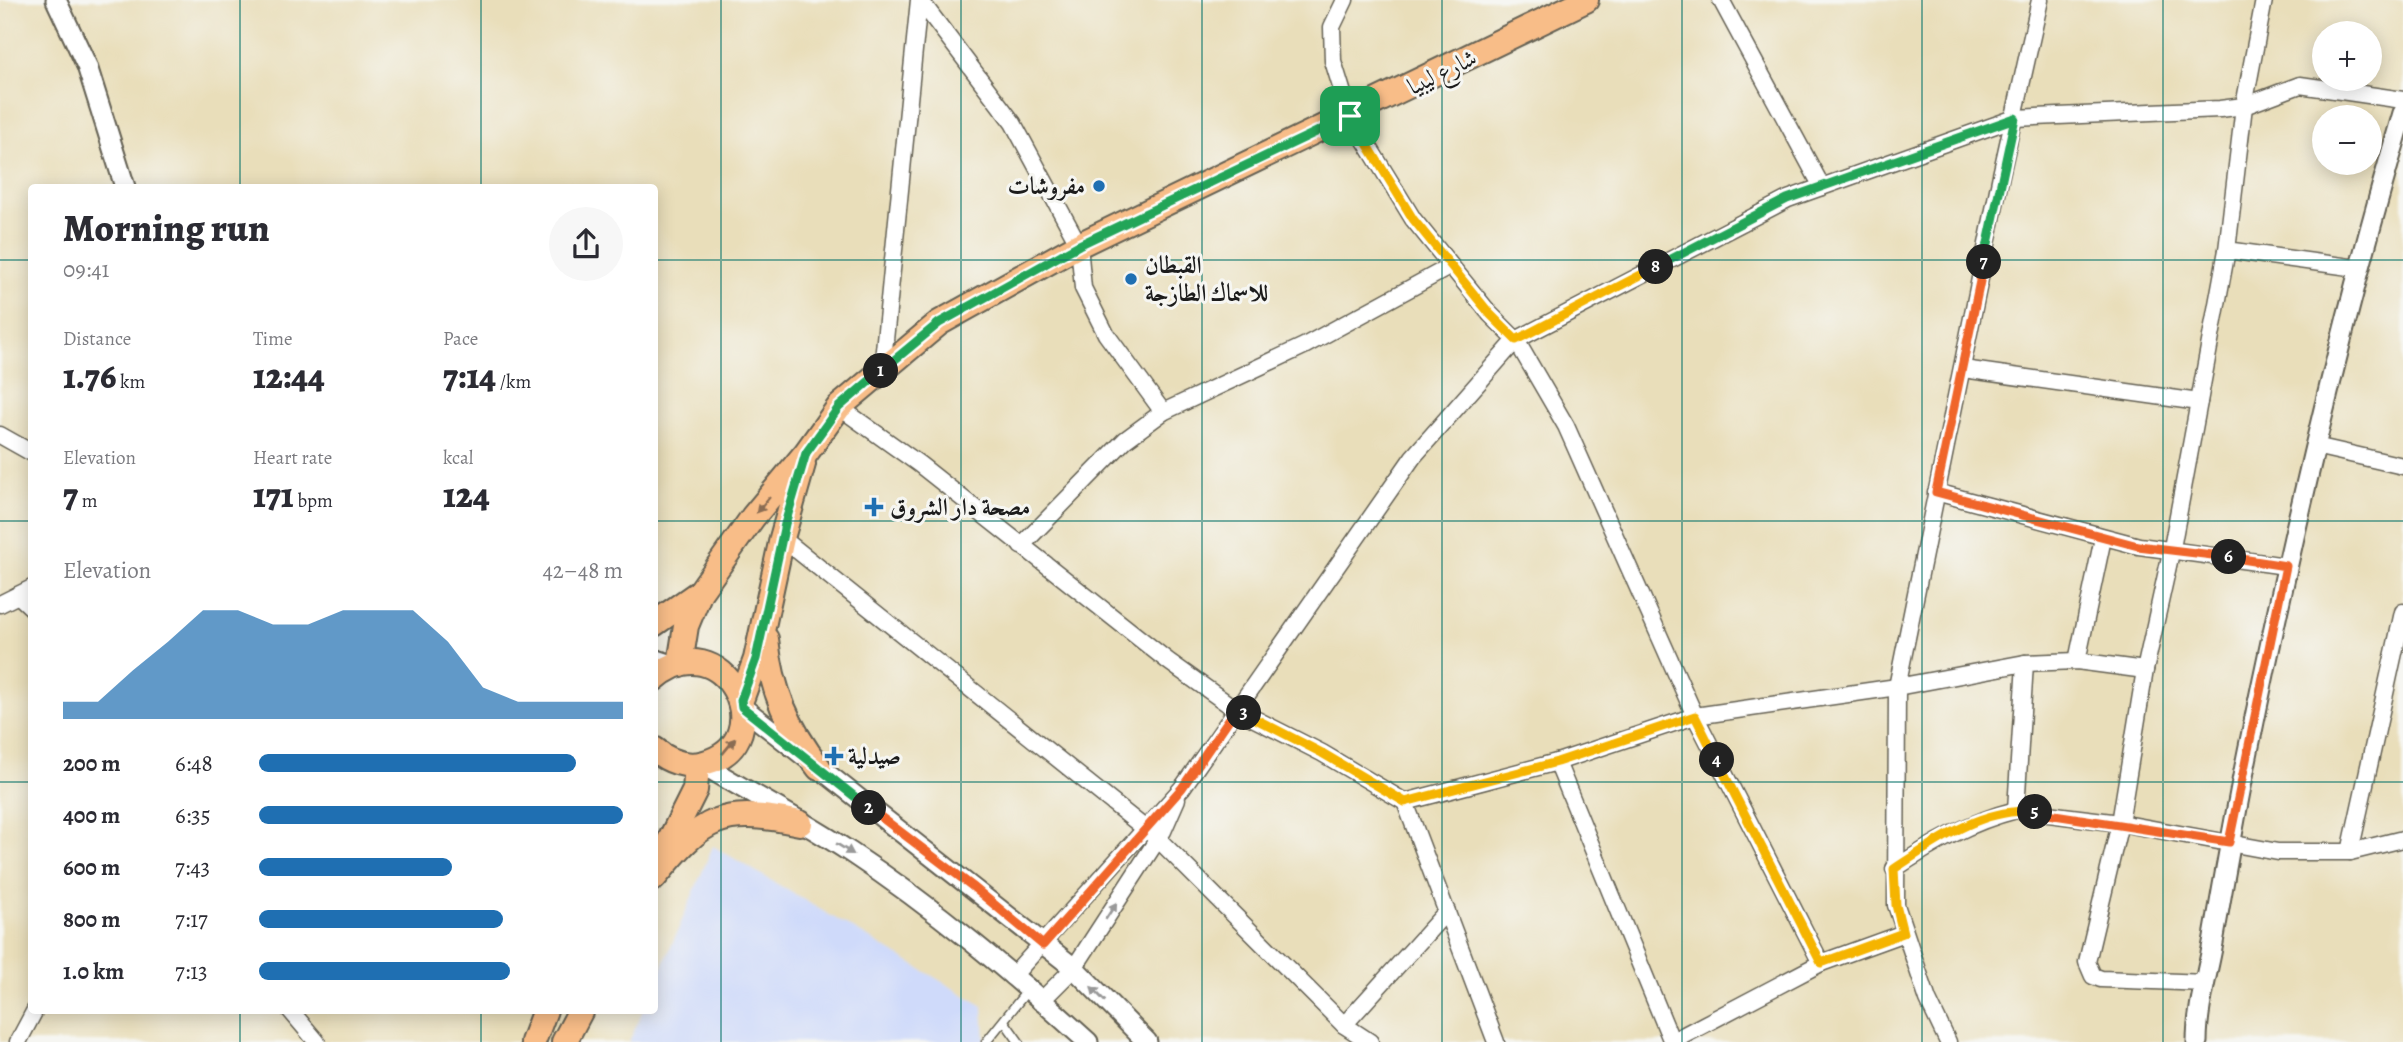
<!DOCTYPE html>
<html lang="en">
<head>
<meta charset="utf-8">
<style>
	:root { --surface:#fff; --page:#f7f7f7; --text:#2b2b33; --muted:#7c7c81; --accent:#1f6fb2 }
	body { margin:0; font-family:Alegreya,Amiri,serif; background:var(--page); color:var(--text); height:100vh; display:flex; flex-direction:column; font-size:26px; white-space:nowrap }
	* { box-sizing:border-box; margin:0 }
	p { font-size:23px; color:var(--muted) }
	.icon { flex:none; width:38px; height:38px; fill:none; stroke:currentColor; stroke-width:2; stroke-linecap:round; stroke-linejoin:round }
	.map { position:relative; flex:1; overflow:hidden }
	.drawer { position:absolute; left:28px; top:184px; width:630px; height:830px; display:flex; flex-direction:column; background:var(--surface); border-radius:7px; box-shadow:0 4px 18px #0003 }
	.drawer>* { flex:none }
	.tools { position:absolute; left:2312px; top:21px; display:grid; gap:14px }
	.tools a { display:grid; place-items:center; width:70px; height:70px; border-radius:50%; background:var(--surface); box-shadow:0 4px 18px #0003; font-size:35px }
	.pin { position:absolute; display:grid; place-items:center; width:60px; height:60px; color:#fff; margin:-30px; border-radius:14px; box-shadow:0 4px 10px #0006 }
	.km { position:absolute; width:35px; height:35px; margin:-18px; border-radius:50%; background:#222; color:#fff; font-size:19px; line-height:35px; text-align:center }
	.round { display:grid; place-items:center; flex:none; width:74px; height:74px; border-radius:37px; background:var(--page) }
	.head { display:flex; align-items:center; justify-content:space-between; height:119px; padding:0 35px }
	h1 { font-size:38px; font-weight:800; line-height:52px }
	.stats { display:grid; grid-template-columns:repeat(3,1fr); gap:10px; height:119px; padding:7px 35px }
	.stats div { display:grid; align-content:center }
	.stats b { font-size:35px; font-weight:800 }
	.stats small { font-size:19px; font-weight:400 }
	.stats p { font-size:19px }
	.chart { height:196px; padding:14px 35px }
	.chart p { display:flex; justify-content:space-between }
	.chart svg { width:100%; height:126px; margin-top:7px; fill:var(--accent); opacity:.7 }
	ul { padding:0 35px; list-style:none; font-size:23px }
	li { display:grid; grid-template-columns:112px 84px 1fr; align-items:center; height:52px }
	li i { height:18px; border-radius:9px; background:var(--accent) }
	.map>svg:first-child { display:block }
	.built { fill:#cfdafa }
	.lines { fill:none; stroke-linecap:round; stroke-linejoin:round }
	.service-casing { stroke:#646053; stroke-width:11 }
	.minor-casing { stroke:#646053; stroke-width:19 }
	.tertiary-casing { stroke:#646053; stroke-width:23 }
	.primary-casing { stroke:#646053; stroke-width:28 }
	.service { stroke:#fff; stroke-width:8 }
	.minor { stroke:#fff; stroke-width:16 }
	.tertiary { stroke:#fff; stroke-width:19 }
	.primary { stroke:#f8bd88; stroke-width:24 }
	.oneway { fill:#8a6c52 }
	.oneway2 { fill:#999 }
	.split-1-casing { stroke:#fff; stroke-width:14 }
	.split-2-casing { stroke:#fff; stroke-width:14 }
	.split-3-casing { stroke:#fff; stroke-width:14 }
	.split-4-casing { stroke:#fff; stroke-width:14 }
	.split-5-casing { stroke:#fff; stroke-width:14 }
	.split-6-casing { stroke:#fff; stroke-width:14 }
	.split-7-casing { stroke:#fff; stroke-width:14 }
	.split-8-casing { stroke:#fff; stroke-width:14 }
	.split-9-casing { stroke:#fff; stroke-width:14 }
	.split-1 { stroke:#22a559; stroke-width:9 }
	.split-2 { stroke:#22a559; stroke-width:9 }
	.split-3 { stroke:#f0652b; stroke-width:9 }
	.split-4 { stroke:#f5b400; stroke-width:9 }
	.split-5 { stroke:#f5b400; stroke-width:9 }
	.split-6 { stroke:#f0652b; stroke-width:9 }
	.split-7 { stroke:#f0652b; stroke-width:9 }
	.split-8 { stroke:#22a559; stroke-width:9 }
	.split-9 { stroke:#f5b400; stroke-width:9 }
	.grid { fill:none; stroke:#0f766e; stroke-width:2; stroke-opacity:0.55 }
	.poi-dot { fill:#1f6fb2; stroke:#f6f6f2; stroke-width:2.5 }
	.labels { text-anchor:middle; stroke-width:6; stroke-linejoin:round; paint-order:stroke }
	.street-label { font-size:24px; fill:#1c1c1c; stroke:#f6f6f2 }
	.poi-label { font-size:24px; font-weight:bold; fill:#1c1c1c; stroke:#f6f6f2; text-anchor:start }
</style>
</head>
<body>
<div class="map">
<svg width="2403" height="1042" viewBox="0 0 2403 1042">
	<rect width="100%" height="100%" fill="#f6f6f2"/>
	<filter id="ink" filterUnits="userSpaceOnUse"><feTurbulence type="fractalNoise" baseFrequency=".0143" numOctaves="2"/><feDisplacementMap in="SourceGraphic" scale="14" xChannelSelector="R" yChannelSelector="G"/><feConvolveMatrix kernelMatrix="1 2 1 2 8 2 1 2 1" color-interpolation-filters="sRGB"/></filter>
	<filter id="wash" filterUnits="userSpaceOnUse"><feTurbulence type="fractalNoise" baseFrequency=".00686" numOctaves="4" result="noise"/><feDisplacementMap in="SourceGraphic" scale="28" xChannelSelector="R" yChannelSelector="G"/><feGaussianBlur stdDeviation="1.57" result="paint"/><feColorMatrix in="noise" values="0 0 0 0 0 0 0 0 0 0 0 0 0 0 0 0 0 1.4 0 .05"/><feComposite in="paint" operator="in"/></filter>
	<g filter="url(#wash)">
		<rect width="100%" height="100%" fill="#e9deba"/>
		<polygon class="built" points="713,846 983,1006 985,1042 629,1042 643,1010 654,1010 655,985"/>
	</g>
	<g filter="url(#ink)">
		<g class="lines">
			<defs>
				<g id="service">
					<polyline points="1004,1021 1019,1042"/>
					<polyline points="986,1042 1027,991"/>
				</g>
				<g id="minor">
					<polyline points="920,0 1013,123 1079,245 1083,288 1106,334 1163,412"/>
					<polyline points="1345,0 1332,27 1333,61 1350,116 1413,219 1490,314 1516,340 1566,426 1695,716 1821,963"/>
					<polyline points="1721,0 1822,187"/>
					<polyline points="2264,0 2244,106 2227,250 2357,268"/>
					<polyline points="1963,369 2199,402"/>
					<polyline points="882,370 919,0"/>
					<polyline points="839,407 919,464 1168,661 1235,709 1322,753 1405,802 1496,1042"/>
					<polyline points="0,435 32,453"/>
					<polyline points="2315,446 2403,466"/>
					<polyline points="1936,492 2139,546 2286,566"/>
					<polyline points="782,538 1158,839 1344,1025 1370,1042"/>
					<polyline points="1021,546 1125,440 1163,412 1304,346 1451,266"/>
					<polyline points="18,595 32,608"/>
					<polyline points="0,604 32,588"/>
					<polyline points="2077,661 2103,538"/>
					<polyline points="2025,663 2016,810 2120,823 2278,852 2350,852 2403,612"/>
					<polyline points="2145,670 2120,823 2087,962 2093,976 2101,979 2206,983"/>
					<polyline points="1557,762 1672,1042"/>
					<polyline points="1405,802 1557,762 1695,716 1897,687 2025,663 2077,661 2145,670 2172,548 2227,250"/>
					<polyline points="2350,852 2403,839"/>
					<path d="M1894 869C1933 843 1970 822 2016 810"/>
					<polyline points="1012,977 1182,788 1413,457 1516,340 1788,199 2015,118 2220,109 2244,106 2300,85 2403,100"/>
					<polyline points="1040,1002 1074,968 1163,831 1177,799"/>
					<polyline points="290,1010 317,1042"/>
					<polyline points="1344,1025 1447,911"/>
					<polyline points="18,1042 35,1010"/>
					<polyline points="1671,1042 1821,963 1904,933"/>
					<polyline points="1948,1042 1928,1000 1896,905 1897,687 2001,175 2040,0"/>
				</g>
				<g id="tertiary">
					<polyline points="56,0 87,66 125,187"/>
					<polyline points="654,659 675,666"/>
					<polyline points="742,707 1074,968 1147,1042"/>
					<path d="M702 764C751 794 802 820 850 852 935 908 1012 973 1088 1042"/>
					<path d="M2197 1042C2197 1009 2207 976 2213 943 2224 879 2235 815 2248 751 2292 536 2341 323 2403 113"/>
				</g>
				<g id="primary">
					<polyline points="654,624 697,594"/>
					<path d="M766 639C771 689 788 728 819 768"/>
					<polyline points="680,664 686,626 700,592 753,517 806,453 839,407 939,323 1079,245 1586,0"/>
					<path d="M654 679C722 617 785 742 704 763 686 768 668 761 654 749"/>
					<polyline points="741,700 756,659 782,538 803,464"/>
					<polyline points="664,852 695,790 697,765"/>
					<path d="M654 878C704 816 721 807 800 823"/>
					<polyline points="533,1042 545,1010"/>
					<polyline points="564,1042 581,1010"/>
				</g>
			</defs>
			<use href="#service" class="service-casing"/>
			<use href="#minor" class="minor-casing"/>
			<use href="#tertiary" class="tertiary-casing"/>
			<use href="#primary" class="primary-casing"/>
			<use href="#service" class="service"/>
			<use href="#minor" class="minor"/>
			<use href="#tertiary" class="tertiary"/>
			<use href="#primary" class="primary"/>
		</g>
		<defs><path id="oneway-solid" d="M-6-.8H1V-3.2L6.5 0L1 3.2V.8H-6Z" transform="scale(1.75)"/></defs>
		<g class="oneway">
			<use href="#oneway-solid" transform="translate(763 505) rotate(130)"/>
			<use href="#oneway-solid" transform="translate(729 746) rotate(-50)"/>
		</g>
		<g class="oneway2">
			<use href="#oneway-solid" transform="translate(845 849) rotate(32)"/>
			<use href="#oneway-solid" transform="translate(1111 911) rotate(-57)"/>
			<use href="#oneway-solid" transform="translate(1098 994) rotate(-134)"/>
		</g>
	</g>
	<g class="lines" filter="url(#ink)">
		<defs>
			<polyline id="split-1" points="881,371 939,323 1079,245 1350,116"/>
			<polyline id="split-2" points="869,808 742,707 741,700 756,659 785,524 806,453 839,407 881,371"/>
			<polyline id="split-3" points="869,808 972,886 1043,945 1182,788 1236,709 1244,713"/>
			<polyline id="split-4" points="1244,713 1322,753 1405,802 1557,762 1695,716 1717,760"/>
			<path id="split-5" d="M1717 760 1821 963 1903 933 1896 905 1894 869C1935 842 1984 806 2035 812"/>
			<polyline id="split-6" points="2035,812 2229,842 2286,566 2229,557"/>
			<polyline id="split-7" points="1984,262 1936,492 2138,546 2229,557"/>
			<polyline id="split-8" points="1656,267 1787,199 2015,118 1984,262"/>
			<polyline id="split-9" points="1350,116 1413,219 1490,314 1516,340 1656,267"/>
		</defs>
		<use href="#split-1" class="split-1-casing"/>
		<use href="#split-2" class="split-2-casing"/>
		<use href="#split-3" class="split-3-casing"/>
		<use href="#split-4" class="split-4-casing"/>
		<use href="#split-5" class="split-5-casing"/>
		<use href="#split-6" class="split-6-casing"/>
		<use href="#split-7" class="split-7-casing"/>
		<use href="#split-8" class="split-8-casing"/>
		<use href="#split-9" class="split-9-casing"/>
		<use href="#split-1" class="split-1"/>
		<use href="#split-2" class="split-2"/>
		<use href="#split-3" class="split-3"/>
		<use href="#split-4" class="split-4"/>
		<use href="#split-5" class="split-5"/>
		<use href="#split-6" class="split-6"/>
		<use href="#split-7" class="split-7"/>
		<use href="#split-8" class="split-8"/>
		<use href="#split-9" class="split-9"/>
	</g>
	<path class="grid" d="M240 0V187M481 0V187M721 0V1042M961 0V1042M1202 0V1042M1442 0V1042M1682 0V1042M1922 0V1042M2163 0V1042M0 260H32M654 260H2403M0 521H32M654 521H2403M0 782H32M654 782H2403M240 1010V1042M481 1010V1042"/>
	<g class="poi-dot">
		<circle cx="1099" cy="186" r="7"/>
		<circle cx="1131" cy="279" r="7"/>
		<path d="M870.5 496.5h7v7h7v7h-7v7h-7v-7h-7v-7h7z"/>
		<path d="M830.5 745.5h7v7h7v7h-7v7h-7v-7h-7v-7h7z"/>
	</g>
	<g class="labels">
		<g class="street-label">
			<text transform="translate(1442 72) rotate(-26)" y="8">شارع ليبيا</text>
		</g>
		<g class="poi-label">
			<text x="1085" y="194" text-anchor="end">مفروشات</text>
			<text x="1145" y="273">القبطان<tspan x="1145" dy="28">للاسماك الطازجة</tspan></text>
			<text x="890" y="515">مصحة دار الشروق</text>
			<text x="848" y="764">صيدلية</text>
		</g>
	</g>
</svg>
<div class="tools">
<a>+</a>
<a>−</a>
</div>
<div class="pin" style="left:1350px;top:116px;background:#1e9e55"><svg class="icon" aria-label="arrive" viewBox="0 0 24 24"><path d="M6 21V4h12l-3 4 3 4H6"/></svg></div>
<b class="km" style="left:881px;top:371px">1</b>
<b class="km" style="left:869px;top:808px">2</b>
<b class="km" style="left:1244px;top:713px">3</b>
<b class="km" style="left:1717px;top:760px">4</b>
<b class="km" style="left:2035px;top:812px">5</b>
<b class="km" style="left:2229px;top:557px">6</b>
<b class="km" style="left:1984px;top:262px">7</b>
<b class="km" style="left:1656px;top:267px">8</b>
<section class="drawer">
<div class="head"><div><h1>Morning run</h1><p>09:41</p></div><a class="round"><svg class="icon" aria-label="share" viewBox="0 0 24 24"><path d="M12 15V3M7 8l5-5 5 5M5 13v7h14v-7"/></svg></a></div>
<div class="stats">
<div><p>Distance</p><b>1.76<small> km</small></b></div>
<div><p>Time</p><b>12:44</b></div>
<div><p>Pace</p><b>7:14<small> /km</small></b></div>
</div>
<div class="stats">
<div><p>Elevation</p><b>7<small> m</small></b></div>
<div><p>Heart rate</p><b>171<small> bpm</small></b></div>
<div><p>kcal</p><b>124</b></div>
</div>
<div class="chart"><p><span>Elevation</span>42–48 m</p>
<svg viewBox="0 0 160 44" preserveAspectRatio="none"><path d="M0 44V38L10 38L20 27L30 17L40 6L50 6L60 11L70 11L80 6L90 6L100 6L110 17L120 33L130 38L140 38L150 38L160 38V44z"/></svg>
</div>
<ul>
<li><b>200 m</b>6:48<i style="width:87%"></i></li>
<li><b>400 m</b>6:35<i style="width:100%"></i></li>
<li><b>600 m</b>7:43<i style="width:53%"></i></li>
<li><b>800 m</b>7:17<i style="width:67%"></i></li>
<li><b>1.0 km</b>7:13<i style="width:69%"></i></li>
</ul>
</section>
</div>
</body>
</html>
